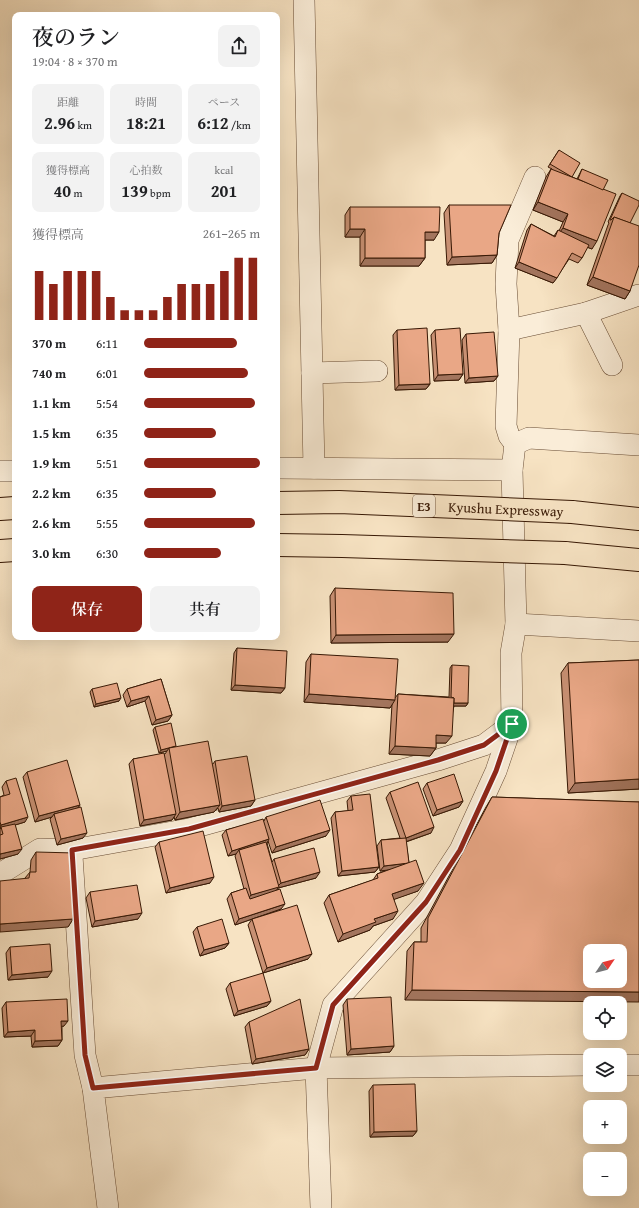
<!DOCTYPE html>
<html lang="ja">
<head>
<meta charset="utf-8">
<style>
	:root { --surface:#fff; --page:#f2f2f2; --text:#202124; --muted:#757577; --accent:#8f2418 }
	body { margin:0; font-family:"Gentium Book Plus","Noto Serif JP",serif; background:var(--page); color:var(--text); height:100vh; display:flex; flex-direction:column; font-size:15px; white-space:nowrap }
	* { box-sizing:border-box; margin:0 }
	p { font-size:13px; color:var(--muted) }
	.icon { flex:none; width:22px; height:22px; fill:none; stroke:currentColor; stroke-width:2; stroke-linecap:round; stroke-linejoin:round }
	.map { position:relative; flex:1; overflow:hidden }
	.details { position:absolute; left:12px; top:12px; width:268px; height:628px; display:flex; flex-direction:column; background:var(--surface); border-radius:8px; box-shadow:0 4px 16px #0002 }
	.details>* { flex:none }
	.needle { width:26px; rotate:55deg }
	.buttons { position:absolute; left:583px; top:944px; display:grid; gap:8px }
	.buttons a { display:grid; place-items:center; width:44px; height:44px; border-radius:8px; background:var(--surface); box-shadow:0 4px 16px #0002; font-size:20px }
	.pin { position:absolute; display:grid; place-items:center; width:34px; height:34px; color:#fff; margin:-17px; border:2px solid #fff; border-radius:50%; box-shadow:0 1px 4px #0007 }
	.round { display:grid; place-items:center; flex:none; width:42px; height:42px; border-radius:8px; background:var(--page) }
	.head { display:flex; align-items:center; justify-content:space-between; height:68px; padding:0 20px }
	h1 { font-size:22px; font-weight:600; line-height:30px }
	.stats { display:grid; grid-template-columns:repeat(3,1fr); gap:6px; height:68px; padding:4px 20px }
	.stats div { display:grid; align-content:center; border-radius:8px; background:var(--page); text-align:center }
	.stats b { font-size:17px; font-weight:600 }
	.stats small { font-size:11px; font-weight:400 }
	.stats p { font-size:11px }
	.chart { height:112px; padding:8px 20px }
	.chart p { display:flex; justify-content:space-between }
	.chart svg { width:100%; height:72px; margin-top:4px; stroke:var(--accent); stroke-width:6 }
	.cta { display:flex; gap:8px; margin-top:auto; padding:8px 20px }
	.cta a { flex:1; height:46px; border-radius:8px; background:var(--accent); color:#fff; font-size:16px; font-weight:600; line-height:46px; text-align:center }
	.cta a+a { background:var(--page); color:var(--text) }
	ul { padding:0 20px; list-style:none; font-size:13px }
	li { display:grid; grid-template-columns:64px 48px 1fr; align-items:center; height:30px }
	li i { height:10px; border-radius:5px; background:var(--accent) }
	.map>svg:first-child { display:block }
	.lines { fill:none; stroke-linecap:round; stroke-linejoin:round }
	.street-casing { stroke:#684c34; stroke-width:22 }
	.highway-casing { stroke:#381905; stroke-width:24 }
	.street { stroke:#faedd8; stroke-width:21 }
	.highway { stroke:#f7e3c3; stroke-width:22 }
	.highway-bridge-casing { stroke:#381905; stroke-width:24; stroke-linecap:butt }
	.highway-bridge { stroke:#f7e3c3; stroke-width:22 }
	.wall { fill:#c89073; stroke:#381905 }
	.shaded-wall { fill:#a3755e; stroke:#381905 }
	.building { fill:#e9a786; stroke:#381905; fill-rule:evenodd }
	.route-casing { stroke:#fff; stroke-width:8 }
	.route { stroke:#8f2418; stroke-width:5 }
	.labels { text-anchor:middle; stroke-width:3.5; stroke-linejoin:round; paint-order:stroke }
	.shield { fill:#faedd8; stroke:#725944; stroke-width:1 }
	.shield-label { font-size:13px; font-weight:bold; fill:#381905 }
	.street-label { font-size:14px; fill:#381905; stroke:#faedd8 }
</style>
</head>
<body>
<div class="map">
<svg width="639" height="1208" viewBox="0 0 639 1208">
	<rect width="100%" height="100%" fill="#f7e3c3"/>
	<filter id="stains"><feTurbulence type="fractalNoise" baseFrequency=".005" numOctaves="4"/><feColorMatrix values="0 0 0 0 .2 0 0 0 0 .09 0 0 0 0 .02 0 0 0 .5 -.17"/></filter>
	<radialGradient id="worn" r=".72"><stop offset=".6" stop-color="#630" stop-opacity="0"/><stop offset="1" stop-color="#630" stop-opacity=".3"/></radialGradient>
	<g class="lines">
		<defs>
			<g id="street">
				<polyline points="304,0 314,468"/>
				<polyline points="586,313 612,365"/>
				<polyline points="509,330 586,313 639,295"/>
				<polyline points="312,373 377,371"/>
				<polyline points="515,444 509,436 506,426 509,330 506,284 508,240 535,177"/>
				<polyline points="277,468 512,470"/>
				<polyline points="0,471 15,471"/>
				<polyline points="516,624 639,631"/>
				<polyline points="72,856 85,1055 93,1088"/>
				<polyline points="0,874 40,849 72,850 189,829 438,760 484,745 512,724"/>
				<polyline points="620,1065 639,1065"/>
				<polyline points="108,1208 93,1088 316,1068 590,1065"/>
				<polyline points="321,1208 316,1068 333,1005 426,902 460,850 496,771 512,724 511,653 516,624 512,470 515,444 529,438 639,445"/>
			</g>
			<g id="highway">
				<polyline points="0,509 15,508"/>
				<polyline points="572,512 639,519"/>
				<polyline points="0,551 15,550"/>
				<polyline points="565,553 639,560"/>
			</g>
		</defs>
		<use href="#street" class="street-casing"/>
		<use href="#highway" class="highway-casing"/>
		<use href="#street" class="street"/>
		<use href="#highway" class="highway"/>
		<defs>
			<g id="highway-bridge">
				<path id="s1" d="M277 503 339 502 572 512"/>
				<polyline points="277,545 342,546 565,553"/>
			</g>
		</defs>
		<use href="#highway-bridge" class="highway-bridge-casing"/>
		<use href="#highway-bridge" class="highway-bridge"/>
	</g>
	<g class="wall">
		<polygon points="559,150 572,177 577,179 582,169 603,190 592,249 587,247 582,258 578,263 569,259 553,283 515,268 527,230 531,224 554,236 558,230 559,231 563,222 533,210 546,177 551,169 552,169 548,167"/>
		<polygon points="622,193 630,223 630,291 625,299 587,285 608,225 609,223 608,222 620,196"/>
		<polygon points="449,205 499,233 497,255 492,263 447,265 444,213"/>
		<polygon points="350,207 434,240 425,240 425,258 419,266 360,266 360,237 345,237 345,215"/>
		<polygon points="397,330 430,384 426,389 395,390 393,335"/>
		<polygon points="435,330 463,374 459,380 434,381 431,335"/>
		<polygon points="466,334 498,376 494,381 465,383 462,340"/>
		<polygon points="335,588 448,642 331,643 330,596"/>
		<polygon points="237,648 285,688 281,693 231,690 234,653"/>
		<polygon points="311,654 395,698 398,694 449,697 450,668 452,665 468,703 466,706 454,706 446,743 436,743 436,748 430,756 389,754 392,704 390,708 304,702 306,662"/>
		<polygon points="639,660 639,789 568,793 561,673 568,663"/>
		<polygon points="161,679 172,715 168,721 152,725 145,701 127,707 123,695 127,689"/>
		<polygon points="92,689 119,701 94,707 90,692"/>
		<polygon points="155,727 176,746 175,747 213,764 215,761 255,800 251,806 219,812 218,808 214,812 175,820 174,817 172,820 140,826 129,764 133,759 165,754 167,751 159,753 153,730"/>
		<polygon points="27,772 80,805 78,808 83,838 57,845 50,819 52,817 35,822 23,777"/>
		<polygon points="6,781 25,822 15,825 18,854 0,859 0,797 4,795 2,787"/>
		<polygon points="427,783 463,801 459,807 433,816 423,789"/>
		<polygon points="390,792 431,833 406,842 409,863 418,891 394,899 393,919 373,926 370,930 338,942 324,903 329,895 373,880 377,874 387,870 380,871 377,846 381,840 400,838 386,798"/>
		<polygon points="351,796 379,867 375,872 338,876 331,818 335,812 348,811 347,801"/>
		<polygon points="492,797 639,802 405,1000 407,951 414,942 421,942 421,928 486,807"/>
		<polygon points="266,817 326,836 272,853 268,841 267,843 272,862 274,859 316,878 278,888 276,891 281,909 235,925 227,899 231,893 244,889 235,856 236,854 228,856 222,835 226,830 264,821"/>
		<polygon points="159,842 210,883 166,893 155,847"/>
		<polygon points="36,852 73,919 68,927 25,878 30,872 31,860"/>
		<polygon points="90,892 138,919 92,927 86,898"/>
		<polygon points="252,919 308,959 263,973 248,925"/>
		<polygon points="197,927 229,943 225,948 200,956 193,932"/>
		<polygon points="10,947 48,977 8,980 6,953"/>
		<polygon points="230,983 271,1001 267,1006 234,1016 226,989"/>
		<polygon points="347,999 394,1046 390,1052 347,1055 343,1005"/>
		<polygon points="6,1002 64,1026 62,1026 62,1040 58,1046 32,1047 31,1036 4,1037 2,1008"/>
		<polygon points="249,1022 309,1049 305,1055 252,1064 245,1027"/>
		<polygon points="373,1085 417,1131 413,1136 370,1137 369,1091"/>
	</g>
	<g class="shaded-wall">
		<polygon points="538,202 568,214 563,222 533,210"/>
		<polygon points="563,228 597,241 592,249 557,236"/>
		<polygon points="350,229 365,229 360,237 345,237"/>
		<polygon points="425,232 439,232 434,240 419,240"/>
		<polygon points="497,255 492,263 447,265 452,257"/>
		<polygon points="365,258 425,258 419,266 360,266"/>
		<polygon points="519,262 557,278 553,283 515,268"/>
		<polygon points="593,277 630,291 625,299 587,285"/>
		<polygon points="463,374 459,380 434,381 438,375"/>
		<polygon points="498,376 494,381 465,383 469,378"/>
		<polygon points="430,384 426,389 395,390 399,385"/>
		<polygon points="454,634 448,642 331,643 336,635"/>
		<polygon points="235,685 285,688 281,693 231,690"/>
		<polygon points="309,694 395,700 390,708 304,702"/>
		<polygon points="149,696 145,701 127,707 131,701"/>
		<polygon points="121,698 119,701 94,707 96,704"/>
		<polygon points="451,703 468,703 466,706 449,706"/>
		<polygon points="172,715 168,721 152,725 156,720"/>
		<polygon points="436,735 452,736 446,743 431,743"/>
		<polygon points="176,746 174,749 169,748 167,751 159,753 161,750"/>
		<polygon points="395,746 436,748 430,756 389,754"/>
		<polygon points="639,779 639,789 568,793 575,783"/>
		<polygon points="255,800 251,806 219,812 222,806"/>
		<polygon points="463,801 459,807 433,816 437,810"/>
		<polygon points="80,805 76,810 54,814 52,817 35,822 39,816"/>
		<polygon points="220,805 214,812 175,820 180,812"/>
		<polygon points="176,814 172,820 140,826 144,820"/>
		<polygon points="28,817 25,822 2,829 1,827 0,829 0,827 1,825"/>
		<polygon points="434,827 431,833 402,843 406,838"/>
		<polygon points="330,830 326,836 272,853 276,847"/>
		<polygon points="87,833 83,838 57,845 61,839"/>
		<polygon points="269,839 266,845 239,850 236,854 228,856 232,851"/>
		<polygon points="22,849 18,854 0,859 0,854"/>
		<polygon points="409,863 405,868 380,871 384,866"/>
		<polygon points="379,867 375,872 338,876 342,871"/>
		<polygon points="320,872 316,878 278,888 275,893 247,900 251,895 277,887 281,883"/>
		<polygon points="214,877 210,883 166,893 170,888"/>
		<polygon points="424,883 418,891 387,902 392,894"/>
		<polygon points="285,904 281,909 235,925 239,919"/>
		<polygon points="398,911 393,919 373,926 370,930 338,942 343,934 374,919"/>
		<polygon points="142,913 138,919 92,927 95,921"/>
		<polygon points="73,919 68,927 0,932 0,924"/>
		<polygon points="229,943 225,948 200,956 204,950"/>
		<polygon points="312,954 308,959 263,973 267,968"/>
		<polygon points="52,971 48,977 8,980 12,975"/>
		<polygon points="412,990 639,992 639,1002 405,1000"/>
		<polygon points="271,1001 267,1006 234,1016 238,1011"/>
		<polygon points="61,1021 68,1021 64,1026 57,1027"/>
		<polygon points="35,1030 31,1036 4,1037 8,1032"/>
		<polygon points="62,1040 58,1046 32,1047 35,1041"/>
		<polygon points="394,1046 390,1052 347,1055 351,1049"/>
		<polygon points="309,1049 305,1055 252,1064 256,1059"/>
		<polygon points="417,1131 413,1136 370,1137 374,1132"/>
	</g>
	<g class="building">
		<polygon points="559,150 580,163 572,177 550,164"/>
		<polygon points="551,169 616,194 597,241 563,228 568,214 538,202"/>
		<polygon points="582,169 608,180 603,190 578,179"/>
		<polygon points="622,193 639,201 639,205 630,223 614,217 611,220 610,220"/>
		<polygon points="449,205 511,205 499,233 497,255 452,257"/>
		<polygon points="350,207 440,207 439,232 425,232 425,258 365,258 365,229 350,229"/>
		<polygon points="614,217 639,226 639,265 630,291 593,277"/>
		<polygon points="531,224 555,237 558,230 589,245 582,258 572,253 557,278 519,262"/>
		<polygon points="427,328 430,384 399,385 397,330"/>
		<polygon points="460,328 463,374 438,375 435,330"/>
		<polygon points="494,332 498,376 469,378 466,334"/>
		<polygon points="335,588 453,593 454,634 336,635"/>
		<polygon points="237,648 287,651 285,688 235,685"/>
		<polygon points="311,654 398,659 395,700 309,694"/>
		<polygon points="639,660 639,779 575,783 568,663"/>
		<polygon points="452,665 469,666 468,703 454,703 454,698 451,697"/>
		<polygon points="161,679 172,715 156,720 149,696 131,701 127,689"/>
		<polygon points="117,683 121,698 96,704 92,689"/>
		<polygon points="398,694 454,698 452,736 436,735 436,748 395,746"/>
		<polygon points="171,723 176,746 161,750 155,727"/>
		<polygon points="208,741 220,805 180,812 169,748"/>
		<polygon points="164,753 176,814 144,820 133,759"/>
		<polygon points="247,756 255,800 222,806 215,761"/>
		<polygon points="67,760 80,805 39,816 27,772"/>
		<polygon points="454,774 463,801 437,810 427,783"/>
		<polygon points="16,778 28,817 1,825 0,822 0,797 10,794 6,781"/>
		<polygon points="418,782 434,827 406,838 390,792"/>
		<polygon points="370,794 379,867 342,871 335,812 353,810 351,796"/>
		<path d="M492 797 639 802V992L412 990 414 942H427L428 918ZM590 951H620V981H590Z"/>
		<polygon points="320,800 330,830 276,847 266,817"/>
		<polygon points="81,807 87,833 61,839 54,814"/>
		<polygon points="263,819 269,839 232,851 226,830"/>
		<polygon points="15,824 22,849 0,854 0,835 3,834 1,827"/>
		<polygon points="203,831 214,877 170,888 159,842"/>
		<polygon points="406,838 409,863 384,866 381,840"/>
		<polygon points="266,842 279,887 251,895 239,850"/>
		<polygon points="314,848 320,872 281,883 274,859"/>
		<polygon points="36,852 75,853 73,919 0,924 0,881 29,878 30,872 36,872"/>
		<polygon points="416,860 424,883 392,894 398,911 374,919 376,922 343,934 329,895 378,878 377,874"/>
		<polygon points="137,885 142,913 95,921 90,892"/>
		<polygon points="246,888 250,899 280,889 285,904 239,919 231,893"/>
		<polygon points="297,905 312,954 267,968 252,919"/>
		<polygon points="222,919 229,943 204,950 197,927"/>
		<polygon points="50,944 52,971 12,975 10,947"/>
		<polygon points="263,973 271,1001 238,1011 230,983"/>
		<polygon points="391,997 394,1046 351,1049 347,999"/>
		<polygon points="67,999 68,1021 61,1021 62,1040 35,1041 35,1030 8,1032 6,1002"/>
		<polygon points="300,999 309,1049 256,1059 249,1022"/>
		<polygon points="415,1084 417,1131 374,1132 373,1085"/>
	</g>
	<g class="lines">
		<defs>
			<polygon id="route" points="512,724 496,771 460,850 426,902 333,1005 316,1068 93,1088 85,1055 72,850 189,829 438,760 484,745"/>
		</defs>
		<use href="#route" class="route-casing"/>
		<use href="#route" class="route"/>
	</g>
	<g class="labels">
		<rect class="shield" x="413" y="495" width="22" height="22" rx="3"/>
		<g class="shield-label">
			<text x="424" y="511">E3</text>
		</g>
		<g class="street-label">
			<text dy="5" stroke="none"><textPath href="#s1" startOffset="229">Kyushu Expressway</textPath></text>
		</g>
	</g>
	<rect width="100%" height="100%" filter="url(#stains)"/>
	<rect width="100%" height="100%" fill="url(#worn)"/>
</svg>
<div class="buttons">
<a><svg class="needle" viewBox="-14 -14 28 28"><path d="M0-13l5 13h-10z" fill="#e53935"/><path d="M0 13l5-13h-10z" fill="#757577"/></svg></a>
<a><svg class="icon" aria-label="locate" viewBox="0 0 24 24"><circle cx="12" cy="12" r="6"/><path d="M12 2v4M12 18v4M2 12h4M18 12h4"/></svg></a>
<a><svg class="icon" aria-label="layers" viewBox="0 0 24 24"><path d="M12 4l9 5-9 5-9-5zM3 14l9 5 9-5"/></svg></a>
<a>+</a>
<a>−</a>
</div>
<div class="pin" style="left:512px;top:724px;background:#1e9e55"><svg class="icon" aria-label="arrive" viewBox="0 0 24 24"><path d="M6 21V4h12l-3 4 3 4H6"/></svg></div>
<section class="details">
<div class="head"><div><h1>夜のラン</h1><p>19:04 · 8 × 370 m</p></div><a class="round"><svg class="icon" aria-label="share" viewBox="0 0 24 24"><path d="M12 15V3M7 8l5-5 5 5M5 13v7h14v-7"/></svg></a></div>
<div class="stats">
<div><p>距離</p><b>2.96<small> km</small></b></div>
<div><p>時間</p><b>18:21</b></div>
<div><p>ペース</p><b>6:12<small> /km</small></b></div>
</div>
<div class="stats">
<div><p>獲得標高</p><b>40<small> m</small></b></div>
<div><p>心拍数</p><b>139<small> bpm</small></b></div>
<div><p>kcal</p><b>201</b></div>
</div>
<div class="chart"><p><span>獲得標高</span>261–265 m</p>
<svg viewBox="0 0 160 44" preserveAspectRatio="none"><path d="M5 44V14M15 44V22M25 44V14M35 44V14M45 44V14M55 44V30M65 44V38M75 44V38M85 44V38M95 44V30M105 44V22M115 44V22M125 44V22M135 44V14M145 44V6M155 44V6"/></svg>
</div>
<ul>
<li><b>370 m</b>6:11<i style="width:80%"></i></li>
<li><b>740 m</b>6:01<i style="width:90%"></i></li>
<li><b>1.1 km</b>5:54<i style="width:96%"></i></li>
<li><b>1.5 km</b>6:35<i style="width:62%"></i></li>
<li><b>1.9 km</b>5:51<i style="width:100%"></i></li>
<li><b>2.2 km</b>6:35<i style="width:62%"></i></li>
<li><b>2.6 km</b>5:55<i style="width:96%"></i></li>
<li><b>3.0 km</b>6:30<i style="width:66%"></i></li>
</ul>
<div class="cta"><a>保存</a><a>共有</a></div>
</section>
</div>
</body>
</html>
